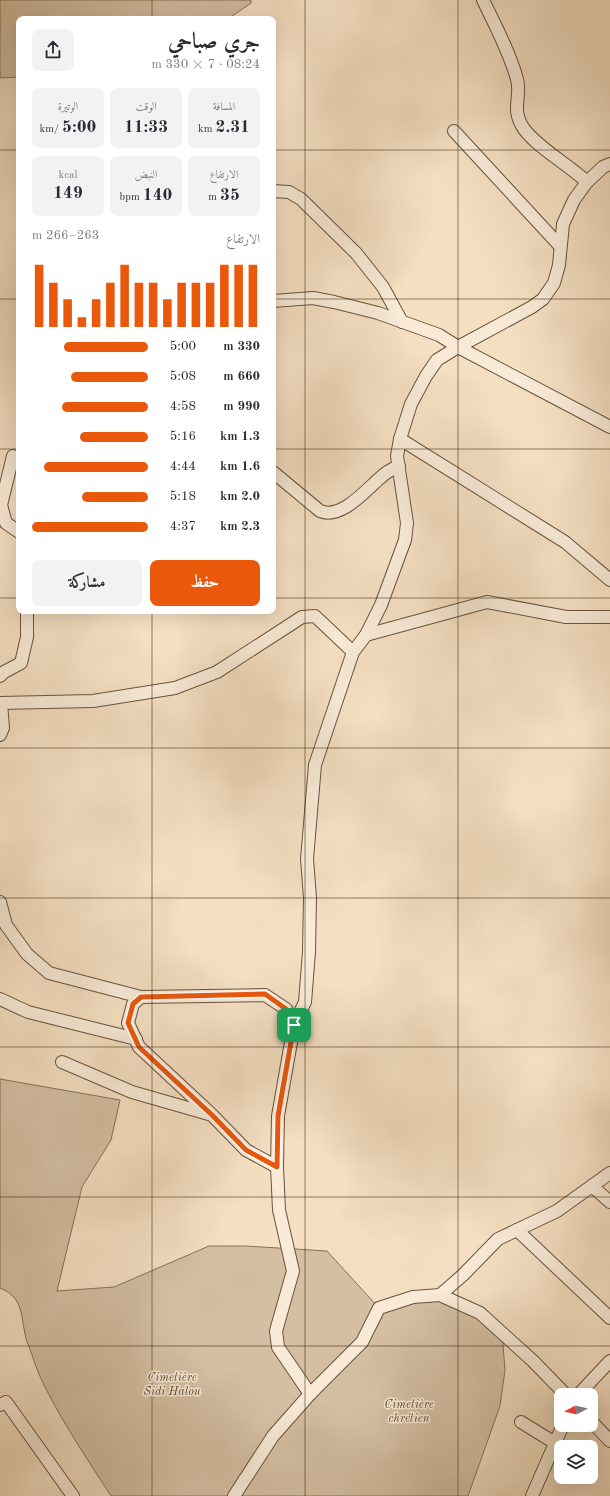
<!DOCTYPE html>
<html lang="ar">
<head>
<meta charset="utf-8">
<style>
	:root { --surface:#fff; --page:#f2f2f3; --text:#2b2b33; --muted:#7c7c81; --accent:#ea580c }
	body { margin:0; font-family:"Old Standard TT",Amiri,serif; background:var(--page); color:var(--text); direction:rtl; height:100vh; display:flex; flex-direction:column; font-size:15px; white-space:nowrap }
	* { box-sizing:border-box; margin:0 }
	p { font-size:13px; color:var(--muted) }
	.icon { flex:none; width:22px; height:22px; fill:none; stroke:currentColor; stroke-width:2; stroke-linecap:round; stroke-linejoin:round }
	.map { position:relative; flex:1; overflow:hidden; direction:ltr }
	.drawer { position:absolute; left:16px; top:16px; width:260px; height:598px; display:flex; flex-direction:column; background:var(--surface); border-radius:8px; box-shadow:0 4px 16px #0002; direction:rtl }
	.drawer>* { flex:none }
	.needle { width:26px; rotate:263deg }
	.buttons { position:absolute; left:554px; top:1388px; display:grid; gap:8px }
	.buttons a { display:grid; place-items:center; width:44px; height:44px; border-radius:8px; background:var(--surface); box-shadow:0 4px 16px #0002; font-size:20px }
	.pin { position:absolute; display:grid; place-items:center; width:34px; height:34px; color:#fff; margin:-17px; border-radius:8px; box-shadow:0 2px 6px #0006 }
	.round { display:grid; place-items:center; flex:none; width:42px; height:42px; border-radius:8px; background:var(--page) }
	.overview { display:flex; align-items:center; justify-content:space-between; height:68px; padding:0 16px }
	h1 { font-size:22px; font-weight:700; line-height:30px }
	.metrics { display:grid; grid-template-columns:repeat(3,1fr); gap:6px; height:68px; padding:4px 16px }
	.metrics div { display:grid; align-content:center; border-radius:8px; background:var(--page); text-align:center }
	.metrics b { font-size:17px; font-weight:700 }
	.metrics small { font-size:11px; font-weight:400 }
	.metrics p { font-size:11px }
	.chart { height:112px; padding:8px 16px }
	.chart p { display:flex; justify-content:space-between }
	.chart svg { width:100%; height:72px; margin-top:4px; stroke:var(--accent); stroke-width:6 }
	.button { display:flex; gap:8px; margin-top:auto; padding:8px 16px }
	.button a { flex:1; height:46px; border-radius:8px; background:var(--accent); color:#fff; font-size:16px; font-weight:700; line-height:46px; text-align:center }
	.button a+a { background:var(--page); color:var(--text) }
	ul { padding:0 16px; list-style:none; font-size:13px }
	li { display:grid; grid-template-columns:64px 48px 1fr; align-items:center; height:30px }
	li i { height:10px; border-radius:5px; background:var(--accent) }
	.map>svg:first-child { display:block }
	.green { fill:#d4bfa3; stroke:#867258 }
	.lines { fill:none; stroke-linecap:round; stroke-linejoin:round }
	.minor-casing { stroke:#68533a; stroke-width:14 }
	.minor { stroke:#f8ead7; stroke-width:12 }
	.route-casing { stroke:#fff; stroke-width:8 }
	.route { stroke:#ea580c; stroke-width:5 }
	.grid { fill:none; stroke:#39240c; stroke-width:1; stroke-opacity:0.55 }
	.labels { text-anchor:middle; stroke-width:3; stroke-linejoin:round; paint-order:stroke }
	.park-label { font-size:12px; font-style:italic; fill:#604b32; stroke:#f8ead7 }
</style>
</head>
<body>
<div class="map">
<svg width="610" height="1496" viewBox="0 0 610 1496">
	<rect width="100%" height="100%" fill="#f4dfc2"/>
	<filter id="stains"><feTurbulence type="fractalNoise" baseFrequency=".005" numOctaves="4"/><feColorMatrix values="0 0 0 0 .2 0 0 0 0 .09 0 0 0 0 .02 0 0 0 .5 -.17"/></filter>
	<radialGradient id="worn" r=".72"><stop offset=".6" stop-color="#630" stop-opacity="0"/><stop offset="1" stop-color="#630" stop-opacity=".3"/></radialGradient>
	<g class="green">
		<polygon points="0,0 251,0 251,3 228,19 19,19 19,77 0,78"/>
		<path d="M0 1079 120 1100 111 1140 82 1187 57 1291 114 1287 209 1246H245L327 1251 379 1308 440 1295 502 1332 505 1370 500 1406 468 1496H111C88 1460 64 1425 45 1387 38 1374 34 1360 29 1347 19 1324 28 1299 0 1288Z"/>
	</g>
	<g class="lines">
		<defs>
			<g id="minor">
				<polyline points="454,131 560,246"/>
				<polyline points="587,182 603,167 610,164"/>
				<polyline points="273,191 289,192 301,199 356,253 383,287 402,322"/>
				<polyline points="273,301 313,298 334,302 378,313 439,335 458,347 610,427"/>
				<polyline points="400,439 565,542 610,580"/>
				<polyline points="13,456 1,505 6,523 19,532"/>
				<path d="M273 472 320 511C341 520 366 490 380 478 385 473 392 469 399 466"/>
				<polyline points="366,635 487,602 566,617 610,617"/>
				<polyline points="0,676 4,672 21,663 27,637 27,611"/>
				<polyline points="0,703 93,701 175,688 217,672 302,617 315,616 353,652"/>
				<polyline points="0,735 3,728 1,703"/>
				<polyline points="0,902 6,925 27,954 49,973 141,997 265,995 286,1009 294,1025"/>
				<polyline points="141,997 133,1004 128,1023 139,1047 210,1113"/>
				<polyline points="0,999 28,1012 136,1039"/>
				<polyline points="62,1062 132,1092 212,1115 246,1150 277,1167"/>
				<polyline points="592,1186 610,1202"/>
				<polyline points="517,1230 610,1318"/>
				<polyline points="440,1295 463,1275 498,1239 557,1211 610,1173"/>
				<path d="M310 1394 278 1347 276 1331 293 1271 279 1210 277 1167 278 1116 294 1025 305 1002 309 952 310 898 307 859 315 765 353 652 366 635 381 605 405 540 407 523 397 456 400 439 411 404 426 376 437 360 458 347 532 307 543 299 554 283 559 265 563 224 574 200 587 182C569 165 538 148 524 129 510 108 522 98 517 79 509 51 495 25 483 0"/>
				<polyline points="578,1395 610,1361"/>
				<polyline points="0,1405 6,1402 73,1496"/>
				<polyline points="591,1421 610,1441"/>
				<polyline points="521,1422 555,1443"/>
				<polyline points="234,1496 273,1436 310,1394 362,1342 379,1308 413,1297 440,1295 480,1313 533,1361 566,1395"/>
				<polyline points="532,1496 563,1425"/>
			</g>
		</defs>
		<use href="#minor" class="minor-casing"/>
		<use href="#minor" class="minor"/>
	</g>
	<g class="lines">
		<defs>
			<polygon id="route" points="265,994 286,1009 294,1025 278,1116 277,1167 246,1150 212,1115 139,1047 128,1023 133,1004 141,997"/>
		</defs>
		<use href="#route" class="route-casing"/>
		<use href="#route" class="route"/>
	</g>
	<path class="grid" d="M152 0V19M305 0V1496M458 0V1496M0 150H19M273 150H610M0 299H19M273 299H610M0 449H19M273 449H610M0 598H19M273 598H610M152 611V1496M0 748H610M0 898H610M0 1047H610M0 1197H610M0 1346H610"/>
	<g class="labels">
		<g class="park-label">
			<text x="172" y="1381">Cimetière<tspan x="172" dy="14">Sidi Halou</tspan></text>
			<text x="409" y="1408">Cimetière<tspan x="409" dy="14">chrétien</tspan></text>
		</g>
	</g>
	<rect width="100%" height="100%" filter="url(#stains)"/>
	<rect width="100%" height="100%" fill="url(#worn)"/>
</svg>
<div class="buttons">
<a><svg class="needle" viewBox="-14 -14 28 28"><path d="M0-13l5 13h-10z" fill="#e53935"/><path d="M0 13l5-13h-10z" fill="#7c7c81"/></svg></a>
<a><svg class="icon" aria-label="layers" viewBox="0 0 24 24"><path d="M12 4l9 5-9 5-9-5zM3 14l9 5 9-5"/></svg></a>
</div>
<div class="pin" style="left:294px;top:1025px;background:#1e9e55"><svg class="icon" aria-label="arrive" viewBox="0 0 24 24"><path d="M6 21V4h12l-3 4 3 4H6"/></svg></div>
<section class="drawer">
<div class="overview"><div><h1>جري صباحي</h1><p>08:24 · 7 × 330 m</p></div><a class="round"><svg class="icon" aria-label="share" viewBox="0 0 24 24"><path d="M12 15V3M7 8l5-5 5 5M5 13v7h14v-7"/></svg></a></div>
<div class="metrics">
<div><p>المسافة</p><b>2.31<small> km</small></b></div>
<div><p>الوقت</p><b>11:33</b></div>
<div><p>الوتيرة</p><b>5:00<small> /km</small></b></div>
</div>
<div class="metrics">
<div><p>الارتفاع</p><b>35<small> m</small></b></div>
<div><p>النبض</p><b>140<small> bpm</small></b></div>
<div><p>kcal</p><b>149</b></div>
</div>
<div class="chart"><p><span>الارتفاع</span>263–266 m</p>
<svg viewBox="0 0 160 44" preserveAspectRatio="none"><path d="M5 44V6M15 44V17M25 44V27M35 44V38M45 44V27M55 44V17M65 44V6M75 44V17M85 44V17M95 44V27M105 44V17M115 44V17M125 44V17M135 44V6M145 44V6M155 44V6"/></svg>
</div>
<ul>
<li><b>330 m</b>5:00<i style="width:72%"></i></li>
<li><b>660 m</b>5:08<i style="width:66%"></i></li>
<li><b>990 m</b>4:58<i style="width:74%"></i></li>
<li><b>1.3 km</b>5:16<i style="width:59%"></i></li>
<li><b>1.6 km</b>4:44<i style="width:90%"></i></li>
<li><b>2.0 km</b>5:18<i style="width:57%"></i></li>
<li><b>2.3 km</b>4:37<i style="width:100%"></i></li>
</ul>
<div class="button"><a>حفظ</a><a>مشاركة</a></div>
</section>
</div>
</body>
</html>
